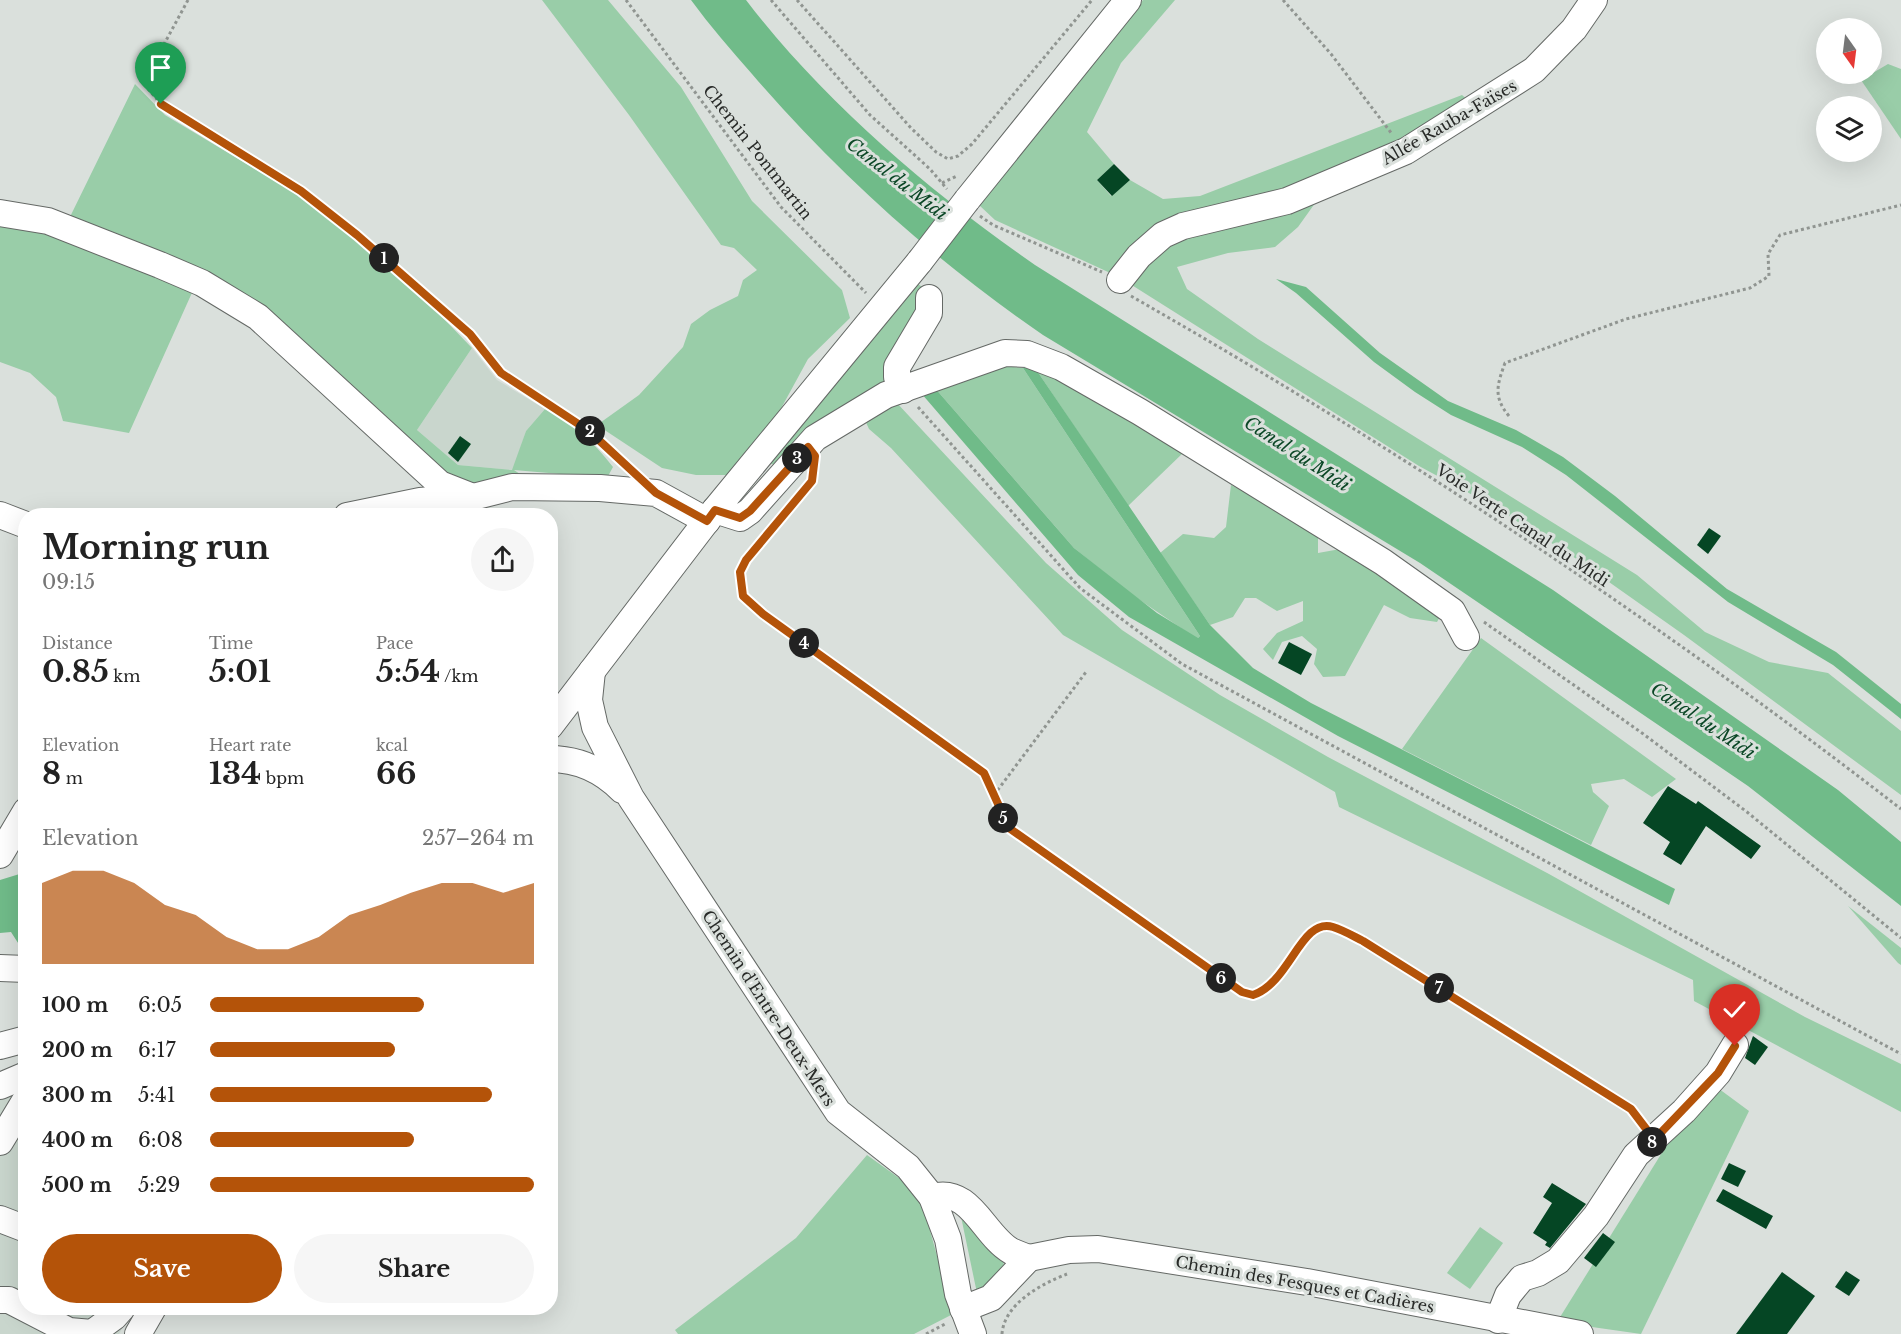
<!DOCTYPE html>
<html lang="en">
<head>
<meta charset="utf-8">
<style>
	:root { --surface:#fff; --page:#f6f6f6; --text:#222; --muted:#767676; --accent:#b45309 }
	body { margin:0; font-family:"Libre Baskerville",serif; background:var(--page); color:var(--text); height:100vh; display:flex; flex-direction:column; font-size:22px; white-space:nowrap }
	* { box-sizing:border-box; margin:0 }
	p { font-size:20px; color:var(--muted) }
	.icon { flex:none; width:33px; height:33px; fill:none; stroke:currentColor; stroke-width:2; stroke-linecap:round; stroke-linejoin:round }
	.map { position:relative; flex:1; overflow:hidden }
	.details { position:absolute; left:18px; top:508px; width:540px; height:807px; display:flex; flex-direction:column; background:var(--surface); border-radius:24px; box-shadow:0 6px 24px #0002 }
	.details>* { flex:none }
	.needle { width:39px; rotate:166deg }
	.tools { position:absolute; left:1816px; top:18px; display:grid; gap:12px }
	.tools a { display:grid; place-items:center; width:66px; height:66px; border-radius:50%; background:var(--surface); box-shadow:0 6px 24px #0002; font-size:30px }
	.pin { position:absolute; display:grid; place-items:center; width:51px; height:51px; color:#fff; margin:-62px -26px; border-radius:50% 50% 50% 0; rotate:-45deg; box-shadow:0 0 6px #0007 }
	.pin .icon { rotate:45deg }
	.km { position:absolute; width:30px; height:30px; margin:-15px; border-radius:50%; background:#222; color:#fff; font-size:16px; line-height:30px; text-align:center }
	.round { display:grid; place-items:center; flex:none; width:63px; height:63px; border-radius:32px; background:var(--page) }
	.headline { display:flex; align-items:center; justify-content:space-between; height:102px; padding:0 24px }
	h1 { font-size:33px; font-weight:700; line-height:45px }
	.figures { display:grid; grid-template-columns:repeat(3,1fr); gap:9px; height:102px; padding:6px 24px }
	.figures div { display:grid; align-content:center }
	.figures b { font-size:30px; font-weight:700 }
	.figures small { font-size:16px; font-weight:400 }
	.figures p { font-size:16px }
	.chart { height:168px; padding:12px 24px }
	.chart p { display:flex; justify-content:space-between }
	.chart svg { width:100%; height:108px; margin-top:6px; fill:var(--accent); opacity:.7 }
	.primary-button { display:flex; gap:12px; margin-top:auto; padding:12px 24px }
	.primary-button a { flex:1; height:69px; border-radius:36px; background:var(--accent); color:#fff; font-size:24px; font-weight:700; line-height:69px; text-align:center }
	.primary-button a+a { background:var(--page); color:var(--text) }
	ul { padding:0 24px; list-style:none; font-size:20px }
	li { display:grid; grid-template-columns:96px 72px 1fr; align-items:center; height:45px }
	li i { height:15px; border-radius:8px; background:var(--accent) }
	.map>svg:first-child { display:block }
	.built { fill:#c9d6cd }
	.green { fill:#99cda8 }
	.water { fill:#70bb89 }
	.building { fill:#054624 }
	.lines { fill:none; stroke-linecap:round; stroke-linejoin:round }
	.minor-casing { stroke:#656966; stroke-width:28 }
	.path { stroke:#909591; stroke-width:3; stroke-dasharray:3 3; stroke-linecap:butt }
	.minor { stroke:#fff; stroke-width:26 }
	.minor-bridge-casing { stroke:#656966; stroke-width:28; stroke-linecap:butt }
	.minor-bridge { stroke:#fff; stroke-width:26 }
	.route-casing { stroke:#fff; stroke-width:12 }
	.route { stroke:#b45309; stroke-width:8 }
	.labels { text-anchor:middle; stroke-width:6; stroke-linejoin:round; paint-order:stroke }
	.street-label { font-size:16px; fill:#282a28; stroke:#dae0dc }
	.water-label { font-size:18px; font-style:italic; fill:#0b4726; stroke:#dae0dc }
</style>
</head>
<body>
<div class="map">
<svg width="1901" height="1334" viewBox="0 0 1901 1334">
	<rect width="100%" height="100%" fill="#dae0dc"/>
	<g class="built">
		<polygon points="472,348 497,380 545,409 526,431 513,470 458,465 417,430"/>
		<polygon points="25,1081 26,1308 134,1308 119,1334 0,1334 0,1091"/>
	</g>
	<g class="green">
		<polygon points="542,0 608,0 681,87 752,201 842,290 850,318 808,359 772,425 731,475 696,475 662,468 597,425 639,395 683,347 691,324 710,310 738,296 743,280 757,270 734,248 721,245 629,115"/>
		<polygon points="1143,0 1175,0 1121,63 1087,132 1114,164 1097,180 1111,196 1130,180 1163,199 1200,196 1462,95 1475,106 1328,185 1298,227 1275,247 1228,253 1177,267 1187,289 1258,339 1637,575 1705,632 1769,662 1828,673 1901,731 1901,795 1684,635 1575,558 1491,505 1419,466 1119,277 995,220 979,205"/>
		<polygon points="1888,64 1901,69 1901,139 1861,80"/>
		<path d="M135 84 165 115 312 203 420 294 472 348 417 430 458 465 512 470 526 431 545 409C573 424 593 441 613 467L607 478 514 470 523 476 475 485 452 483 296 341 67 223Z"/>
		<polygon points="0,220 14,221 195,286 129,433 63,421 56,397 30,373 0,362"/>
		<polygon points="918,284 925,289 922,306 897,340 890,378 780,467 769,463"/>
		<polygon points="995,365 1023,368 1200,636 1197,639 1131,594 1074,548 934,387"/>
		<polygon points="1035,368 1057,374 1184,452 1128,506"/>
		<polygon points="896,402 1046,563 1122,630 1220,695 1328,757 1549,874 1805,1017 1901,1064 1901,1112 1694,1001 1693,980 1339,807 1335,792 1063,635 891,448 869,429 864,418"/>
		<polygon points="1231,485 1318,531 1318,553 1346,548 1443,611 1437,622 1410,618 1384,605 1345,676 1323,677 1314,664 1317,649 1302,636 1282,642 1273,660 1263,649 1277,633 1303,621 1303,601 1277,611 1256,598 1245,598 1233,617 1210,625 1160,553 1183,534 1214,538 1226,527"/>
		<polygon points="1481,638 1676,779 1652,797 1624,779 1591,784 1593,792 1609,806 1591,845 1402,749"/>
		<polygon points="1848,906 1901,948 1901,965 1898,963"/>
		<polygon points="1707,1080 1749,1111 1641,1334 1557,1322"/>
		<polygon points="867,1155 906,1183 923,1205 953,1314 914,1334 678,1334 675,1330 796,1238"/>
		<path d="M959 1207C976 1225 1005 1247 1005 1273L978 1298Z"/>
		<polygon points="1480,1227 1503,1243 1470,1289 1447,1273"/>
	</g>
	<g class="water">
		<path d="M691 0H746C824 102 930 192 1035 265L1553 590 1838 790 1901 842V906L1748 786 1420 563 1043 335C934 260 838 174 752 74 731 50 710 26 691 0Z"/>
		<polygon points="1276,279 1306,287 1380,353 1448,401 1516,430 1563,457 1615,496 1727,589 1836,652 1901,704 1901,719 1833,665 1728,602 1566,475 1522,447 1451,415 1415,392 1374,362 1296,293"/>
		<polygon points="1023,368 1035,368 1210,625 1253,668 1311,703 1675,889 1669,905 1338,736 1129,617 1078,575 921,393 934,387 1074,548 1157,613 1198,638 1200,636"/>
		<polygon points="26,872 26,947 20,946 11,932 0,933 0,880"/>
	</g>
	<g class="building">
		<polygon points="1114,164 1130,180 1112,196 1097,180"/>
		<polygon points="460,436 471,444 458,462 448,453"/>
		<polygon points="1709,528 1721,536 1708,554 1697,545"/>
		<polygon points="1289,642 1312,654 1301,675 1278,663"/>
		<polygon points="1668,786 1696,804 1698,801 1761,846 1751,859 1706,826 1681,865 1663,854 1670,842 1643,823"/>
		<polygon points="1753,1036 1768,1047 1755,1065 1745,1058"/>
		<polygon points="1729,1163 1746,1171 1738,1187 1721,1179"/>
		<polygon points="1552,1183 1586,1204 1550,1248 1545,1245 1547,1242 1533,1233 1552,1203 1543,1197"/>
		<polygon points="1723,1189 1773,1216 1766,1229 1716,1201"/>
		<polygon points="1603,1233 1615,1242 1596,1267 1584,1258"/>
		<polygon points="1846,1271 1860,1280 1849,1296 1835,1287"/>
		<polygon points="1782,1272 1815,1296 1787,1334 1736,1334"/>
	</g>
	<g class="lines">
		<defs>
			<g id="minor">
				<polyline points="967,200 1128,0"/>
				<polyline points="0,213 48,221 160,265 202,283 258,317 440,484 473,497"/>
				<polyline points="1120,280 1139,256 1163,235 1183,226 1287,201 1406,151 1534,70 1574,29 1594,0"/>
				<polyline points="903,390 897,377 897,367 929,313 929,298"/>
				<polyline points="715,510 740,518 750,511 815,438 886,395 1005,353 1027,354 1061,367 1140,412 1383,562 1452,611 1466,637"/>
				<polyline points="0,515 26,525"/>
				<polyline points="347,516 420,501 467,497"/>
				<polyline points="442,516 473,497 512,487 600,488 656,493 707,521"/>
				<polyline points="592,671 589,700 595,727 631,798 838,1112 908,1167 932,1197 948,1239 958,1294 973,1334"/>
				<polyline points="550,726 715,510 920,261"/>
				<path d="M550 759C579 759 602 770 622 790"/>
				<polyline points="0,855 26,811"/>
				<polyline points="0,968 26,969"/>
				<polyline points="0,1046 26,1039"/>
				<polyline points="0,1086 26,1075"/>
				<polyline points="0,1142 26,1099"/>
				<path d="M932 1197C971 1186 983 1235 1011 1251 1017 1254 1023 1256 1029 1258L991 1298 963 1309"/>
				<polyline points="0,1219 26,1229"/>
				<polyline points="1029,1258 1069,1250 1098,1249 1307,1282 1580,1334"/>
				<polyline points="0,1300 9,1300 69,1331 92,1333 114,1317 122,1308"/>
				<polyline points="1498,1320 1508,1295 1522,1278 1538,1273 1558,1261 1596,1216 1636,1155 1684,1111 1718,1073 1735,1045"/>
				<polyline points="138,1334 153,1308"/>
			</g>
		</defs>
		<use href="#minor" class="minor-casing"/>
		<g class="path">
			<polyline points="188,0 143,83 161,104 301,191 357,235 470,334 501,373 589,431 628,468"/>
			<polyline points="626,0 781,207 866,293"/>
			<polyline points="771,0 870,115 930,169 947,189"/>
			<polyline points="797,0 911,128 936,152 948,159 958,156 972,144 1092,0"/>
			<polyline points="1283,0 1331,54 1392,134"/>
			<polyline points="942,183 957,176"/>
			<polyline points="980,216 993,225 1102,272"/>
			<path d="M1131 296C1399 449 1657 620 1901 809"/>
			<polyline points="918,407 1080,588 1182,664 1901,1054"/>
			<path d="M1509 416C1493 397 1497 385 1505 363L1626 319 1750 288 1769 276 1768 254 1780 235 1901 205"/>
			<path d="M815 473 812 481 746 560 740 572 743 596 763 614 984 773 1009 828 1242 992 1253 995C1290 983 1301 917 1333 927 1343 930 1353 936 1363 941L1631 1109 1641 1122"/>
			<polyline points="1484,622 1642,733 1747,812 1901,938"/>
			<polyline points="994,795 1086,672"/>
			<polyline points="926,1334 947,1323"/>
			<path d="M1002 1334C1004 1304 1041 1284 1067 1274"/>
		</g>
		<use href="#minor" class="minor"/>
		<defs>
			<polyline id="minor-bridge" points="920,261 967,200"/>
		</defs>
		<use href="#minor-bridge" class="minor-bridge-casing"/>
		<use href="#minor-bridge" class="minor-bridge"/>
	</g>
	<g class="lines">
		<defs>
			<path id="route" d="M161 104 301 191 357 235 470 334 501 373 589 431 656 493 707 521 715 510 740 518 750 511 808 447 815 456 812 481 746 560 740 572 743 596 763 614 984 773 1009 828 1242 992 1253 995C1290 983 1301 917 1333 927 1343 930 1353 936 1363 941L1631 1109 1647 1130 1650 1144 1718 1073 1735 1046"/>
		</defs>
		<use href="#route" class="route-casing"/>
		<use href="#route" class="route"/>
	</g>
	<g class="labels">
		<g class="street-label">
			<text transform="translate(1449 122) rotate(-30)" y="6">Allée Rauba-Faïses</text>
			<text transform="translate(758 152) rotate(52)" y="6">Chemin Pontmartin</text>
			<text transform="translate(1523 525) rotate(34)" y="6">Voie Verte Canal du Midi</text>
			<text transform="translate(769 1008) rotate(57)" y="6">Chemin d'Entre-Deux-Mers</text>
			<text transform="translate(1305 1284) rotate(10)" y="6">Chemin des Fesques et Cadières</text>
		</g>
		<g class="water-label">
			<text transform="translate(897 179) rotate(38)" y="6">Canal du Midi</text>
			<text transform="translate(1297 454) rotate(33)" y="6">Canal du Midi</text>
			<text transform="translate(1703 721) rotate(34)" y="6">Canal du Midi</text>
		</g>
	</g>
</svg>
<div class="tools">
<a><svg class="needle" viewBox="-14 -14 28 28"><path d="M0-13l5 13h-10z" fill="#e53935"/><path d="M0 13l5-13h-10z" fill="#767676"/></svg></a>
<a><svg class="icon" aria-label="layers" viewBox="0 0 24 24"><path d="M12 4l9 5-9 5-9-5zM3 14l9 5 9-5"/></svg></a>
</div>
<div class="pin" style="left:161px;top:104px;background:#1e9e55"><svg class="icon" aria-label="arrive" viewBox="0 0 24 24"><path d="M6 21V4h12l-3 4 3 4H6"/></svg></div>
<div class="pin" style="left:1735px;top:1046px;background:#d93025"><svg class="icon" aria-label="check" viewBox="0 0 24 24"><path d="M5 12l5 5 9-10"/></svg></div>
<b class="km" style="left:384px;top:258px">1</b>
<b class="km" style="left:590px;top:431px">2</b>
<b class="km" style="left:797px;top:458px">3</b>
<b class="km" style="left:804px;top:643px">4</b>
<b class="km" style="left:1003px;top:818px">5</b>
<b class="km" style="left:1221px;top:978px">6</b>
<b class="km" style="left:1439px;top:988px">7</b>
<b class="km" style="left:1652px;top:1142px">8</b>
<section class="details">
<div class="headline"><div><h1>Morning run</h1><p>09:15</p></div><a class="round"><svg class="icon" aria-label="share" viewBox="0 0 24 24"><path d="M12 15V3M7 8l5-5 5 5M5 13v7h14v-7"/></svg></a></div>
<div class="figures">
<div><p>Distance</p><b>0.85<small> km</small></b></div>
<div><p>Time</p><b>5:01</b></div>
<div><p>Pace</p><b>5:54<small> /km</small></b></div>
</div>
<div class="figures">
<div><p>Elevation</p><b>8<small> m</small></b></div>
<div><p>Heart rate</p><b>134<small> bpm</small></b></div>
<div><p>kcal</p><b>66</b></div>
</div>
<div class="chart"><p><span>Elevation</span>257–264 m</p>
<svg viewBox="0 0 160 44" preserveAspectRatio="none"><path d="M0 44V11L10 6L20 6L30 11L40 20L50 24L60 33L70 38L80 38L90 33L100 24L110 20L120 15L130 11L140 11L150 15L160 11V44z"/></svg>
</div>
<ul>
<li><b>100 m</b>6:05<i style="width:66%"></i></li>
<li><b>200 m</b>6:17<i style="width:57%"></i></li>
<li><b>300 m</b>5:41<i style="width:87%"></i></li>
<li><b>400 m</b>6:08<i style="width:63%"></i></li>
<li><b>500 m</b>5:29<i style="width:100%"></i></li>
</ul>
<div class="primary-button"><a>Save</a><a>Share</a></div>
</section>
</div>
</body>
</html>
